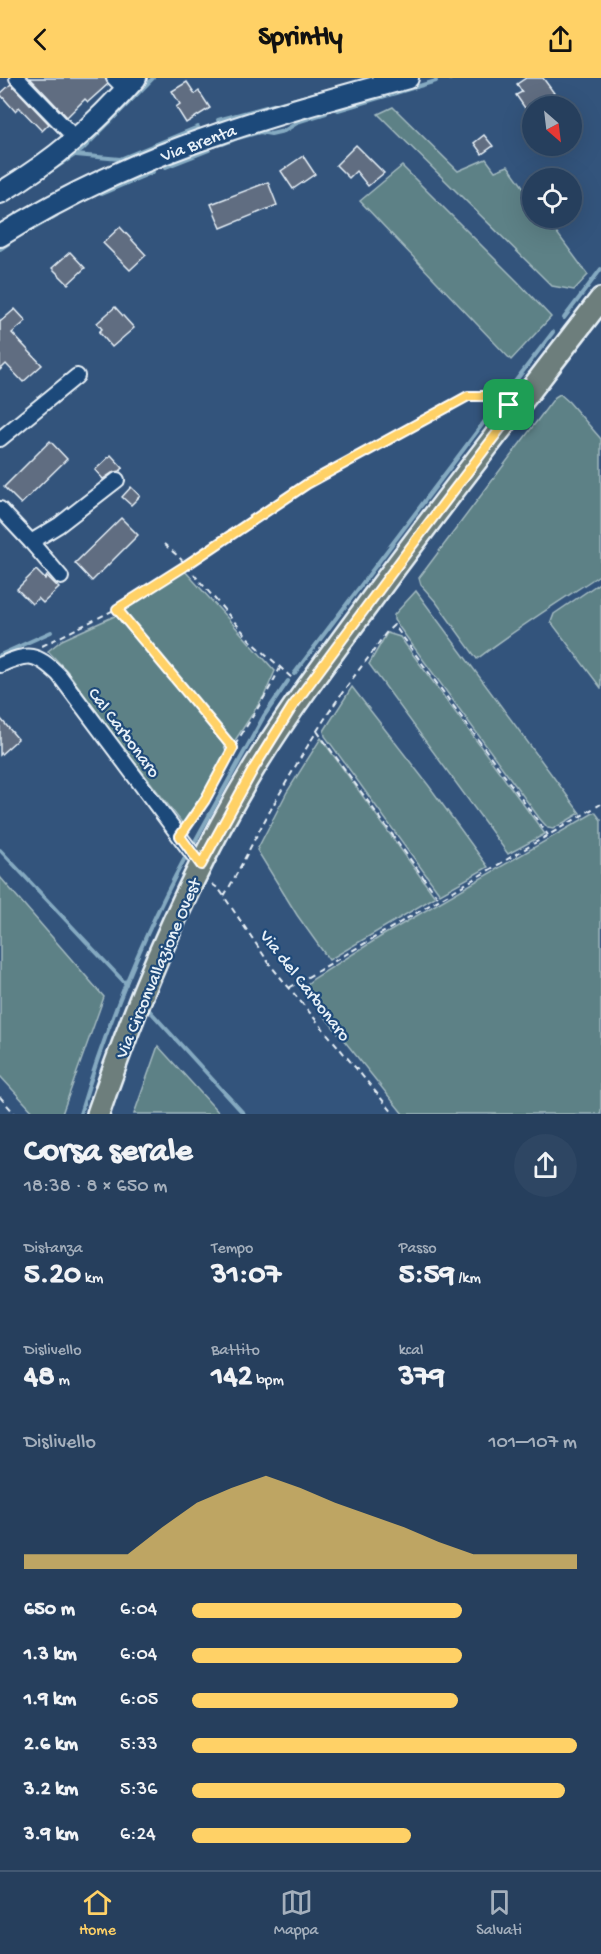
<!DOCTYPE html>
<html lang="it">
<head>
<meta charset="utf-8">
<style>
	:root { --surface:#263f5d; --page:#2e4663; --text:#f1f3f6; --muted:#a4afbc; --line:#425872; --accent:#ffd166 }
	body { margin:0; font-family:"Gochi Hand",sans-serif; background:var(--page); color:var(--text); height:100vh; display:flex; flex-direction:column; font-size:22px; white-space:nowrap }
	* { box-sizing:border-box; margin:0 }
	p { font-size:20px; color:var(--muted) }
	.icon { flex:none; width:33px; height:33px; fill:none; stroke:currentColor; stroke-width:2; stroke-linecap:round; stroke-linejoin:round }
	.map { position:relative; height:1036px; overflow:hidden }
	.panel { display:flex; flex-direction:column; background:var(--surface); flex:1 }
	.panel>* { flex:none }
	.needle { width:39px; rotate:152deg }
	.controls { position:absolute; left:522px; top:18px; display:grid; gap:12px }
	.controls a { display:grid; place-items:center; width:60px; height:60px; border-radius:50%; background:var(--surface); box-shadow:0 6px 24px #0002,0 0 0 2px var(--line); font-size:30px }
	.pin { position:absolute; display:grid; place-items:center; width:51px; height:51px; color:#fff; margin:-26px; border-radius:12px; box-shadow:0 3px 9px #0006 }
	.round { display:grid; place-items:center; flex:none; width:63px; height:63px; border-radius:32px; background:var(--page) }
	.summary { display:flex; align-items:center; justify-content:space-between; height:102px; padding:0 24px }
	h1 { font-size:33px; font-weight:800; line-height:45px }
	.figures { display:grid; grid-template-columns:repeat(3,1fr); gap:9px; height:102px; padding:6px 24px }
	.figures div { display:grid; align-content:center }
	.figures b { font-size:30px; font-weight:800 }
	.figures small { font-size:16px; font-weight:400 }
	.figures p { font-size:16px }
	.chart { height:168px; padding:12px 24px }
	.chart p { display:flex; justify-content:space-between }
	.chart svg { width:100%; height:108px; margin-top:6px; fill:var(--accent); opacity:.7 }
	ul { padding:0 24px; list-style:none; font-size:20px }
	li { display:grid; grid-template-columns:96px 72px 1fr; align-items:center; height:45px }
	li i { height:15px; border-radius:8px; background:var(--accent) }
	header { display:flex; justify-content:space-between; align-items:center; height:78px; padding:0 24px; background:var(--accent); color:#111; font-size:27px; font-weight:800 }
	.dock { display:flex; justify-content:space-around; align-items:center; height:84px; border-top:2px solid var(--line); background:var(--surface); font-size:16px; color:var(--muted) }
	.dock a { display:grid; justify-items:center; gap:3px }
	.dock .selected { color:var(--accent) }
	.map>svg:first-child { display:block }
	.green { fill:#5d8186; stroke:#a2b9bf; stroke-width:1.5 }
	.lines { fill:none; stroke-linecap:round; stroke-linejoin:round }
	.stream { stroke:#85aac1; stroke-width:4 }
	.building { fill:#616d81; stroke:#e8f1f8; stroke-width:1.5 }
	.minor-casing { stroke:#e8f1f8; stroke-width:18 }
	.secondary-casing { stroke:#e8f1f8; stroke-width:24 }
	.primary-casing { stroke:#e8f1f8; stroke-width:26 }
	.path { stroke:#e8f1f8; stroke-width:2; stroke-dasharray:6 4.5; stroke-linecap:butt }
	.minor { stroke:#1f4a7a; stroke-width:14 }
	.secondary { stroke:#1f4a7a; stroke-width:20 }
	.primary { stroke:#6d7e7c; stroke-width:21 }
	.route-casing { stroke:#fff; stroke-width:12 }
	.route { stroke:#ffd166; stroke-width:8 }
	.labels { text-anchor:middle; stroke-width:4.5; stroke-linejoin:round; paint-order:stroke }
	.street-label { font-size:18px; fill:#e8f1f8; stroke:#1f4a7a }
</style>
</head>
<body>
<header><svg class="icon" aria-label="back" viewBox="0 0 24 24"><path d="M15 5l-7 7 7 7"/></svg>Sprintly<svg class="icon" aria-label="share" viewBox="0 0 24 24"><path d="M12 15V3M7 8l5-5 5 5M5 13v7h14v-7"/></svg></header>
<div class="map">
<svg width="601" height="1036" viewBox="0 0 601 1036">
	<rect width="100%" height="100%" fill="#33547c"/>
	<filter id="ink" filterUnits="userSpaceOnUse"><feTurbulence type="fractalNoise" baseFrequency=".0167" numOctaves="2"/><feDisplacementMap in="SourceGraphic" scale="12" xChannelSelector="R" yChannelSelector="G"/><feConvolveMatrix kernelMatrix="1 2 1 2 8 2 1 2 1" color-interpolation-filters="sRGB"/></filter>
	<g filter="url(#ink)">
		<g class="green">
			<polygon points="393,29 458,93 486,81 495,93 508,88 532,121 532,140 546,140 588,197 574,212 552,208 378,36"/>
			<polygon points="402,88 518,204 551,239 511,282 360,123"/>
			<path d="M560 316 569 324 601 361V496C559 524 517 550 477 581L436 524 421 507 419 500 555 319Z"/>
			<polygon points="184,492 275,593 264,618 234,664 229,662 122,533"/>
			<polygon points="601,504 601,610 551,544 554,536"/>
			<polygon points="416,513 580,735 553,751 548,750 540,741 394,542 394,537"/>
			<polygon points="117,537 222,663 227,675 215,697 183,746 112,655 68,594 48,573 62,562"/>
			<polygon points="387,555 400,559 545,756 508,776 369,586"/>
			<polygon points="352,609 429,708 488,789 440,816 325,658 324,653"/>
			<polygon points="321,660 435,819 329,882 297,837 257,772 287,714"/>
			<polygon points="595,734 601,742 601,1036 403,1036 318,930 306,907 313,901 380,859"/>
			<polygon points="0,799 104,919 62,1036 35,1036 0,998"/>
			<polygon points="158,968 220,1036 134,1036"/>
		</g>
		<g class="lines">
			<g class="stream">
				<polyline points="450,1 452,0"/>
				<polyline points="338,32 436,3"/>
				<polyline points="218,42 351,6"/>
				<polyline points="223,66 238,60 260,54 271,56 284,53 300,43 326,35"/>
				<polyline points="76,77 120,81 198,49"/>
				<polyline points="166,89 209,72"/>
				<polyline points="16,116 82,72 153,0"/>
				<polyline points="101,116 153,94"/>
				<polyline points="33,151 57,137"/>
				<polyline points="0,171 9,165"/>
				<polyline points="564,240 601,191"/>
				<polyline points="504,318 553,254"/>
				<polyline points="0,577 51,554"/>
				<polyline points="294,596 497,327"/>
				<polyline points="194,765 264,638 288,603"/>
				<polyline points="0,772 126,906"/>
				<polyline points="149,932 244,1036"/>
				<path d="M80 1036C107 947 142 859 186 778"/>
			</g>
		</g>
		<g class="building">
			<polygon points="30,0 105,0 108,6 88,24 85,21 67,39"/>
			<polygon points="526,0 543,0 554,15 527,33 516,17 522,14 517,6"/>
			<polygon points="187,4 195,16 199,13 210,30 186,45 176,29 180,26 172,13"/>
			<polygon points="11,6 49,46 42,53 19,29 15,33 0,16"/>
			<polygon points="484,57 493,68 482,76 474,65"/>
			<polygon points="356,67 384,95 368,108 356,93 349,100 336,87"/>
			<polygon points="303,78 315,96 293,111 281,93"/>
			<polygon points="268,104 277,127 221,150 211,126"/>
			<polygon points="120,149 146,177 130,192 103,165"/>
			<polygon points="70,174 85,190 68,206 52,190"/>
			<polygon points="115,229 134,250 112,269 99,254 102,251 97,245"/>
			<polygon points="15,231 26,243 12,255 42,287 23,304 6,286 0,292 0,242 1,243"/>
			<polygon points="50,363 67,381 21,426 4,409"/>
			<polygon points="111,377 123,390 120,393 112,395 103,401 95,392"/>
			<polygon points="131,409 140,418 131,427 122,419"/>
			<polygon points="121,440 138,457 92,503 75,485"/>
			<polygon points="36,492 45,501 47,498 59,510 43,525 38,520 32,526 17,511"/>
			<polygon points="0,640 18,661 0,677"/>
		</g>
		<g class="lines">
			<defs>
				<g id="minor">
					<polyline points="17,0 77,62"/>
					<polyline points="114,0 126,12"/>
					<polyline points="0,361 77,298"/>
					<polyline points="0,431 31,464 59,447 117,402"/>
					<polyline points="31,464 61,499"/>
					<path d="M0 587C29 574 36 575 59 597L201 787"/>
				</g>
				<g id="secondary">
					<path d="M0 115C56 81 93 49 136 0"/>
					<path d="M0 158C70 114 146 80 224 54 284 33 347 17 408 0"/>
				</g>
				<path id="primary" d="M98 1036C139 916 189 797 255 688 294 625 339 566 383 506 454 410 528 316 601 221"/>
			</defs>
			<use href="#minor" class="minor-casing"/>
			<use href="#secondary" class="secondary-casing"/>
			<use href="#primary" class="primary-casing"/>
			<g class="path">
				<polyline points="164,466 179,479 250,562 292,600"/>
				<polyline points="117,531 233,670"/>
				<polyline points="42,568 114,532 185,488 307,406 363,374 468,318 495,318 501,322"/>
				<polyline points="317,653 439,821"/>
				<path d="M187 748C205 722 219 694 235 667 250 642 267 617 280 590"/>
				<polyline points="212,806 219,811 271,888 394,1036"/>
				<path d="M224 818C239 793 251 767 265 742 296 686 329 629 369 579 378 568 382 557 394 547L548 757"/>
				<polyline points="289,910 601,726"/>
				<polyline points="0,1019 15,1036"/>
			</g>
			<use href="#minor" class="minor"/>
			<use href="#secondary" class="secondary"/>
			<use href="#primary" class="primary"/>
		</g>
	</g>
	<g class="lines" filter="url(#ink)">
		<defs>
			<polygon id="route" points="468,318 495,318 516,330 410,470 292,629 254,690 201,787 180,758 205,722 233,670 117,531 185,488 307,406"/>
		</defs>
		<use href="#route" class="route-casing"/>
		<use href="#route" class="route"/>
	</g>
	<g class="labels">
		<g class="street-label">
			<text transform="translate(198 64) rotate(-20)" y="6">Via Brenta</text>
			<text transform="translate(125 654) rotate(53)" y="6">Cal Carbonaro</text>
			<text transform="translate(157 890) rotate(-67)" y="6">Via Circonvallazione Ovest</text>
			<text transform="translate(306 907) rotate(52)" y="6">Via del Carbonaro</text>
		</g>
	</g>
</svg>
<div class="controls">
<a><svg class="needle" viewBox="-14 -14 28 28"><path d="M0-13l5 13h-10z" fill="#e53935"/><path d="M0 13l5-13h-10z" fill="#a4afbc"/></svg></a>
<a><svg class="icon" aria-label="locate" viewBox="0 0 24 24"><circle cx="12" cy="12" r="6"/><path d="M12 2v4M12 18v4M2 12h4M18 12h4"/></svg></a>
</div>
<div class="pin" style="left:509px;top:327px;background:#1e9e55"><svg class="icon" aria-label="arrive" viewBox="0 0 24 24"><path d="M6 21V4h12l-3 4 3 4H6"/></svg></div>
</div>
<section class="panel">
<div class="summary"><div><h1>Corsa serale</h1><p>18:38 · 8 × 650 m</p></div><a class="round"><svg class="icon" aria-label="share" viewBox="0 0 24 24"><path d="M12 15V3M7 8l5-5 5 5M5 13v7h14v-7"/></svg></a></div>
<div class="figures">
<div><p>Distanza</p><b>5.20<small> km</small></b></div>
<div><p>Tempo</p><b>31:07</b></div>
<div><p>Passo</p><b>5:59<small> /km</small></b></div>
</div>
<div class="figures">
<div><p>Dislivello</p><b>48<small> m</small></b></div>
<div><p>Battito</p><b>142<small> bpm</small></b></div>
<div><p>kcal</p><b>379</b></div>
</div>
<div class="chart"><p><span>Dislivello</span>101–107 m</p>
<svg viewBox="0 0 160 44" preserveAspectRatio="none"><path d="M0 44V38L10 38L20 38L30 38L40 27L50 17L60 11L70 6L80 11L90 17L100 22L110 27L120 33L130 38L140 38L150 38L160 38V44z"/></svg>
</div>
<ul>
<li><b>650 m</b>6:04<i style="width:70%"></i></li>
<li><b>1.3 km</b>6:04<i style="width:70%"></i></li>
<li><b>1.9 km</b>6:05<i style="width:69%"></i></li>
<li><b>2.6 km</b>5:33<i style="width:100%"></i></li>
<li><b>3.2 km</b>5:36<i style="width:97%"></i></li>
<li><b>3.9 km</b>6:24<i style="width:57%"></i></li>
</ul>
</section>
<nav class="dock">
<a class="selected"><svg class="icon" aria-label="home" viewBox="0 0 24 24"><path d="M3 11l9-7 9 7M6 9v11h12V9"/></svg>Home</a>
<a><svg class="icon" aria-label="map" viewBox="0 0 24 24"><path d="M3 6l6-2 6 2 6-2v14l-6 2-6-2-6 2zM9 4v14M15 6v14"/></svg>Mappa</a>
<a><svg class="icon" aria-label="saved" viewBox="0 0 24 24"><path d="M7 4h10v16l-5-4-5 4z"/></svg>Salvati</a>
</nav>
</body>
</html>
